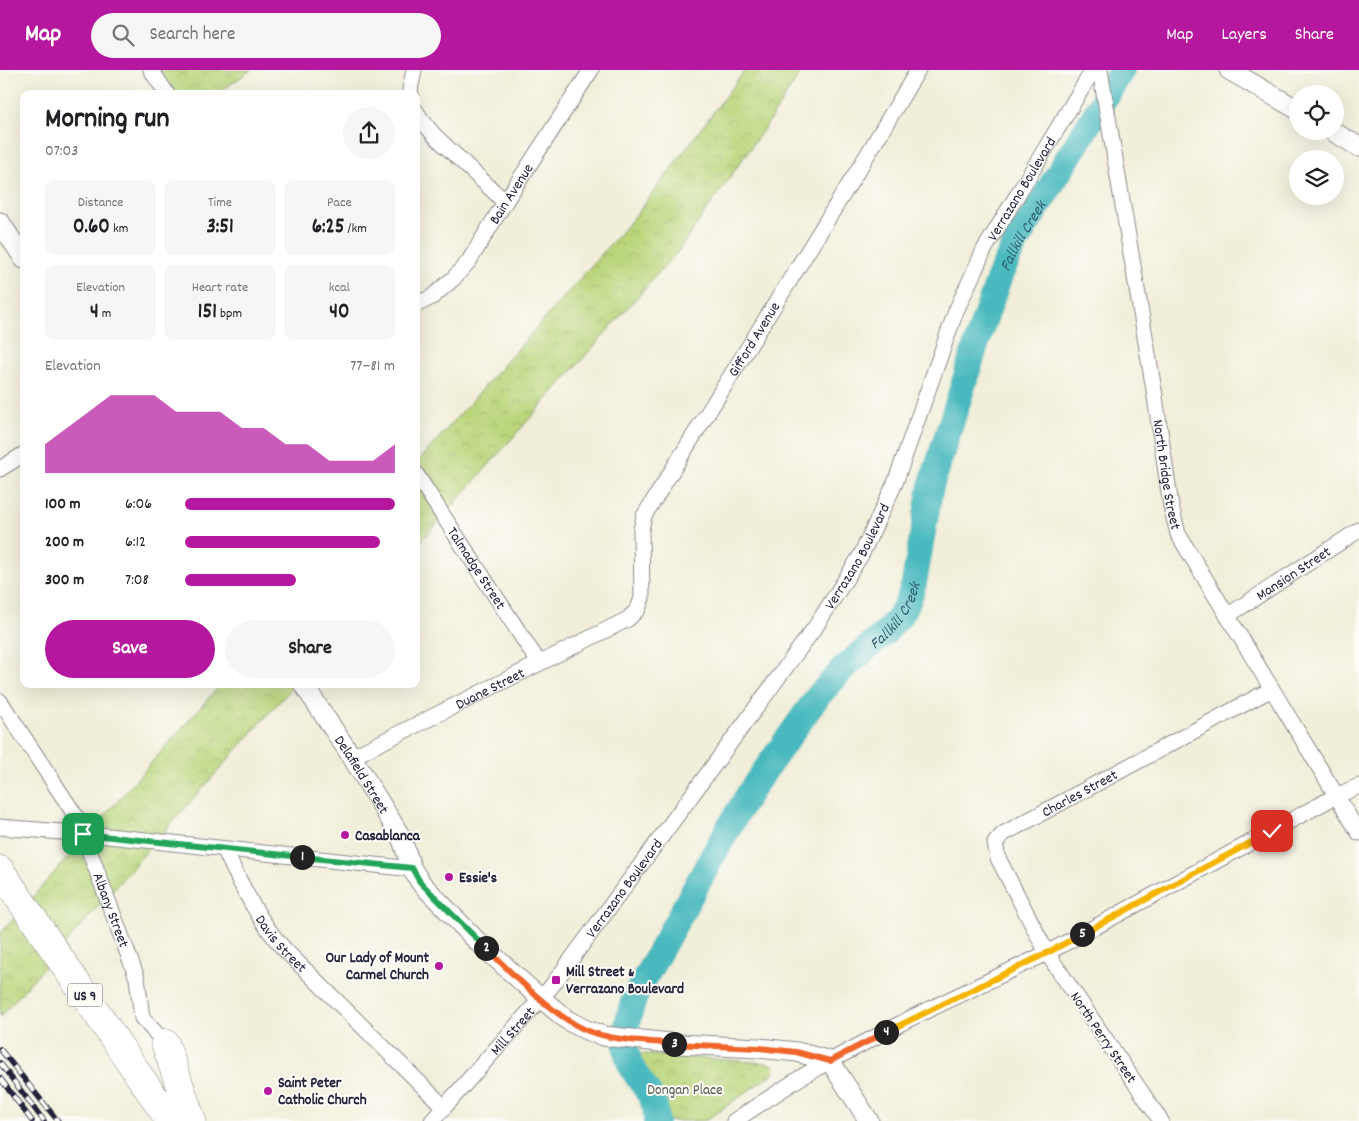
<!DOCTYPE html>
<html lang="en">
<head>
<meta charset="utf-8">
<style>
	:root { --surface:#fff; --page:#f6f6f6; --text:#202124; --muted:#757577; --accent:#b5179e }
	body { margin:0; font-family:Dekko,sans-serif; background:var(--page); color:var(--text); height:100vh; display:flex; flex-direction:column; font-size:19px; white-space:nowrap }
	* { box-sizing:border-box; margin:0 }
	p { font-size:16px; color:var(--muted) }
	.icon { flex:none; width:28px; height:28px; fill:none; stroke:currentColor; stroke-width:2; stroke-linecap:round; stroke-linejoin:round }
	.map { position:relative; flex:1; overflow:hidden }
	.sheet { position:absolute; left:20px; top:20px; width:400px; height:598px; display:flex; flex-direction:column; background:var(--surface); border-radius:10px; box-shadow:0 5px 20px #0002 }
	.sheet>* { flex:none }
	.buttons { position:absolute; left:1289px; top:15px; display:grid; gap:10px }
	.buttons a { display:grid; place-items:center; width:55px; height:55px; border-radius:50%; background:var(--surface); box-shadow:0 5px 20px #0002; font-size:25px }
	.pin { position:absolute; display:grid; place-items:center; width:42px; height:42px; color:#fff; margin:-21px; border-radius:10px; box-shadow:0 2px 8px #0006 }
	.km { position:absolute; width:25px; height:25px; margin:-12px; border-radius:50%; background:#222; color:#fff; font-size:14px; line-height:25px; text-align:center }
	.round { display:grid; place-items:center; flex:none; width:52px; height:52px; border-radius:26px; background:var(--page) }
	.head { display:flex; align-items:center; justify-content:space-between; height:85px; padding:0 25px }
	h1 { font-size:28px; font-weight:800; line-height:38px }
	.figures { display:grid; grid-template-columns:repeat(3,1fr); gap:8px; height:85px; padding:5px 25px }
	.figures div { display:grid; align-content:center; border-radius:10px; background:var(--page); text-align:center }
	.figures b { font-size:21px; font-weight:800 }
	.figures small { font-size:14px; font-weight:400 }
	.figures p { font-size:14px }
	.chart { height:140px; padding:10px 25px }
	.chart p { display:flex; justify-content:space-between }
	.chart svg { width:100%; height:90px; margin-top:5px; fill:var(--accent); opacity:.7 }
	.action { display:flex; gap:10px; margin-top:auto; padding:10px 25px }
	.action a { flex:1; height:58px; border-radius:30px; background:var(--accent); color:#fff; font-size:20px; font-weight:800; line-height:58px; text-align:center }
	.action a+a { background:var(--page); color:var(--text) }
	ul { padding:0 25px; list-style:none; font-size:16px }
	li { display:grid; grid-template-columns:80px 60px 1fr; align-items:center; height:38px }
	li i { height:12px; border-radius:6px; background:var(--accent) }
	header { display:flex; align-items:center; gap:30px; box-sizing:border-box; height:70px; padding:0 25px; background:var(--accent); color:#fff }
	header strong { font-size:24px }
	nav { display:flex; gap:28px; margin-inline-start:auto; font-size:18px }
	.search { width:350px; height:45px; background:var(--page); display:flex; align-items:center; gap:12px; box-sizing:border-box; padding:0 18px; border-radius:28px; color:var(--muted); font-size:19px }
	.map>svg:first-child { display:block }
	.park { fill:url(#park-crowns); stroke:#6e7c5a }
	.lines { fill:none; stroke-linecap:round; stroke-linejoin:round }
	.river { stroke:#49b9bf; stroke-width:26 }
	.minor-casing { stroke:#8a888a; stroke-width:17 }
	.tertiary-casing { stroke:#8a888a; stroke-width:21 }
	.motorway-casing { stroke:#8a888a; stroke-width:29 }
	.minor { stroke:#fff; stroke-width:15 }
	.tertiary { stroke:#fff; stroke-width:19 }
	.motorway { stroke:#fff; stroke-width:28 }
	.rail-casing { stroke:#22223b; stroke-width:5.5 }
	.rail { stroke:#fdfcf7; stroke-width:4; stroke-dasharray:11; stroke-linecap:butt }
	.split-1-casing { stroke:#fff; stroke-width:10 }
	.split-2-casing { stroke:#fff; stroke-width:10 }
	.split-3-casing { stroke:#fff; stroke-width:10 }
	.split-4-casing { stroke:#fff; stroke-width:10 }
	.split-5-casing { stroke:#fff; stroke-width:10 }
	.split-6-casing { stroke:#fff; stroke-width:10 }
	.split-1 { stroke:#22a559; stroke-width:6 }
	.split-2 { stroke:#22a559; stroke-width:6 }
	.split-3 { stroke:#f0652b; stroke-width:6 }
	.split-4 { stroke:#f0652b; stroke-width:6 }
	.split-5 { stroke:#f5b400; stroke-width:6 }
	.split-6 { stroke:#f5b400; stroke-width:6 }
	.poi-dot { fill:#b5179e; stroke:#fdfcf7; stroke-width:2 }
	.labels { text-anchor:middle; stroke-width:4; stroke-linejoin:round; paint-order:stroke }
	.shield { fill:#fdfcf7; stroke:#646373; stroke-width:1 }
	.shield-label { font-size:14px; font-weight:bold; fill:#22223b }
	.street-label { font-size:15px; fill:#22223b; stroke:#fdfcf7 }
	.poi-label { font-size:15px; font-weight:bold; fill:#22223b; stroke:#fdfcf7; text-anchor:start }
	.park-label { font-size:15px; fill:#50584e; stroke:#fdfcf7 }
	.water-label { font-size:16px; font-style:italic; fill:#325e70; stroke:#fdfcf7 }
</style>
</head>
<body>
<header>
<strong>Map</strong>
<div class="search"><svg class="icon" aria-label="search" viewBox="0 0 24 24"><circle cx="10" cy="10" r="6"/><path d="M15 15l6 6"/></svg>Search here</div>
<nav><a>Map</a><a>Layers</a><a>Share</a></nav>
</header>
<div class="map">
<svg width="1359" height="1051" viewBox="0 0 1359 1051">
	<defs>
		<pattern id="park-crowns" width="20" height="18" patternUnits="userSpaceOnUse" patternTransform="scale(1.25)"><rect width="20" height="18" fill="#bad57a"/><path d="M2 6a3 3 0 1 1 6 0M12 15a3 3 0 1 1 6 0" fill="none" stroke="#a0b76a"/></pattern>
	</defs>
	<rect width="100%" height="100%" fill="#fdfcf7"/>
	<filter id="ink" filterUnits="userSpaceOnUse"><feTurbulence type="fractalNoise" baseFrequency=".02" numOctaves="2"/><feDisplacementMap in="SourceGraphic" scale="10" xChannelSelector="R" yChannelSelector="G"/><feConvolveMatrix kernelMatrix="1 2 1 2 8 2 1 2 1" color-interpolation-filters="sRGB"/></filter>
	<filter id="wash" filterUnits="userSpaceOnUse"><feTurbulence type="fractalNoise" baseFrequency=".0096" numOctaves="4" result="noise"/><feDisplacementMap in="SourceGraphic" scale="20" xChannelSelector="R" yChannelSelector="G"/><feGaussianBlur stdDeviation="1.12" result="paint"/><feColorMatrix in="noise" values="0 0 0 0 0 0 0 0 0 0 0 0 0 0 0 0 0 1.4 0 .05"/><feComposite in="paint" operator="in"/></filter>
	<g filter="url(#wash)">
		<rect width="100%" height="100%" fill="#f1eed9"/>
		<g class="park">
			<polygon points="159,0 251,0 217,24 175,24"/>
			<polygon points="745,0 802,0 768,53 678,181 416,477 416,394 637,144"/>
			<polygon points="221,614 295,614 0,947 0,864"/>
			<path d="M627 983 768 993 773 995 775 999 774 1003 705 1051H656C658 1021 630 1010 627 983Z"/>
		</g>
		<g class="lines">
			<path class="river" id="s1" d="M656 1051C658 1027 641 1016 631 996 620 974 628 945 636 924L730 755 753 717 818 626 844 598 886 562 899 547 909 529 914 513 931 416 982 256 1001 203 1015 174 1122 0"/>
		</g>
	</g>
	<g filter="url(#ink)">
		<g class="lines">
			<defs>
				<g id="minor">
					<polyline points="151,0 167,24"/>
					<path id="s2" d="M1100 0 1154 320 1171 436 1178 464 1359 763"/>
					<polyline points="411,24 410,20 414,0"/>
					<polyline points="416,41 421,49 434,65 505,132"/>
					<path id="s3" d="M416 235 432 227 454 208 469 191 505 132 591 0"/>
					<polyline points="0,399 24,384"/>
					<path id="s4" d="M416 404 539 593"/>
					<path id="s5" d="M1227 546 1359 460"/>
					<path id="s6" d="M0 631 77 748 137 908 142 948 165 973"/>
					<path id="s7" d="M352 687 628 549 638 539 642 528 641 460 644 446 863 92 918 0"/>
					<polyline points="0,757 99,765 412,799"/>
					<path id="s8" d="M224 779C242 816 257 849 285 880L444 1037"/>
					<path id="s9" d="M432 1051 551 917 816 556 861 485 895 413 956 241 984 180 1093 0"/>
					<polyline points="734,1051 803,1006 830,991 909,949 1047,883 1336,726 1359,716"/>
					<path id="s10" d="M1161 1051 1047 883 998 788 995 773 1003 764 1272 619"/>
				</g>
				<g id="tertiary">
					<polyline points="1229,0 1298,40"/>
					<polyline points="1332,61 1359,77"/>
					<polyline points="0,152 24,189"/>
					<path id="s11" d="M303 614 352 687 401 767 412 799 421 813 477 871 530 919 567 950 586 960 604 966 679 974 759 978 797 982 830 991 869 1051"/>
				</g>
				<g id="motorway">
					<polyline points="0,800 170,1051"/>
					<polyline points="165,973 192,1051"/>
				</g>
			</defs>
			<use href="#minor" class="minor-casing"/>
			<use href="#tertiary" class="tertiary-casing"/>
			<use href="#motorway" class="motorway-casing"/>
			<use href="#minor" class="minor"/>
			<use href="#tertiary" class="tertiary"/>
			<use href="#motorway" class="motorway"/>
			<defs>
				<g id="rail">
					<polyline points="0,979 58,1051"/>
					<polyline points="0,993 44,1051"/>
					<polyline points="0,1008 32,1051"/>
				</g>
			</defs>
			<use href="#rail" class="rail-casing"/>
			<use href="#rail" class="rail"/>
		</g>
	</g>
	<g class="lines" filter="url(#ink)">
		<defs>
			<polyline id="split-1" points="83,764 302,787"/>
			<polyline id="split-2" points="302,787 412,798 420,812 486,878"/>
			<path id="split-3" d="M486 878C514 905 558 952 594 963 619 971 648 971 674 974"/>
			<polyline id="split-4" points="674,974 759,978 796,982 830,991 886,962"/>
			<polyline id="split-5" points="886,962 1047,883 1082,864"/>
			<polyline id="split-6" points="1082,864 1272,761"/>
		</defs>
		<use href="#split-1" class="split-1-casing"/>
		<use href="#split-2" class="split-2-casing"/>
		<use href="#split-3" class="split-3-casing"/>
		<use href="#split-4" class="split-4-casing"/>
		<use href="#split-5" class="split-5-casing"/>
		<use href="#split-6" class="split-6-casing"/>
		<use href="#split-1" class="split-1"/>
		<use href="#split-2" class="split-2"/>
		<use href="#split-3" class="split-3"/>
		<use href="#split-4" class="split-4"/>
		<use href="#split-5" class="split-5"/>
		<use href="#split-6" class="split-6"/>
	</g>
	<g class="poi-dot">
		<circle cx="345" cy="765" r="5"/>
		<circle cx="449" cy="807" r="5"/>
		<circle cx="439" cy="896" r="5"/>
		<rect x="551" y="905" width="10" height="10" rx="2.5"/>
		<circle cx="268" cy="1021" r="5"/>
	</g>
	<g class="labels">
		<rect class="shield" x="67.5" y="913.5" width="35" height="23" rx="4"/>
		<g class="shield-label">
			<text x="85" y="930">US 9</text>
		</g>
		<g class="street-label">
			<text dy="5" stroke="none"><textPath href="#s9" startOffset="1112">Verrazano Boulevard</textPath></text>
			<text dy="5" stroke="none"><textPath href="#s3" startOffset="149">Bain Avenue</textPath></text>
			<text dy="5" stroke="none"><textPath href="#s7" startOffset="625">Gifford Avenue</textPath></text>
			<text dy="5" stroke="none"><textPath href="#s2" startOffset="410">North Bridge Street</textPath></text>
			<text dy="5" stroke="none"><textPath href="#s9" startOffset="708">Verrazano Boulevard</textPath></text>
			<text dy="5" stroke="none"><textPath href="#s4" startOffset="112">Talmadge Street</textPath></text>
			<text dy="5" stroke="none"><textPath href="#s5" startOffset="79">Mansion Street</textPath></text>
			<text dy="5" stroke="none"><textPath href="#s7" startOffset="154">Duane Street</textPath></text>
			<text dy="5" stroke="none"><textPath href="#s11" startOffset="108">Delafield Street</textPath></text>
			<text dy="5" stroke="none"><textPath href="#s10" startOffset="424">Charles Street</textPath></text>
			<text dy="5" stroke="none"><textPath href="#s9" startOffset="302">Verrazano Boulevard</textPath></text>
			<text dy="5" stroke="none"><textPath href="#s6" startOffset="238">Albany Street</textPath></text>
			<text dy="5" stroke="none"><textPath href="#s8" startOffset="111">Davis Street</textPath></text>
			<text dy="5" stroke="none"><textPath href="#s9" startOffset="121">Mill Street</textPath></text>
			<text transform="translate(1104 967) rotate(56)" y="5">North Perry Street</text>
		</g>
		<g class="poi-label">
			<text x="355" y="770">Casablanca</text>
			<text x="459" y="812">Essie's</text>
			<text x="429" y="892" text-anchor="end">Our Lady of Mount<tspan x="429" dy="17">Carmel Church</tspan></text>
			<text x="566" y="906">Mill Street &amp;<tspan x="566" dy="17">Verrazano Boulevard</tspan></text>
			<text x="278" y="1017">Saint Peter<tspan x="278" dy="17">Catholic Church</tspan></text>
		</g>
		<g class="park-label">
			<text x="685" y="1024">Dongan Place</text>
		</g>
		<g class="water-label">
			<text dy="6" stroke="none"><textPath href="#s1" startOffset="1002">Fallkill Creek</textPath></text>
			<text dy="6" stroke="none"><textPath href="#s1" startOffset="598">Fallkill Creek</textPath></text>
		</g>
	</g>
</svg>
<div class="buttons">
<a><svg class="icon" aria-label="locate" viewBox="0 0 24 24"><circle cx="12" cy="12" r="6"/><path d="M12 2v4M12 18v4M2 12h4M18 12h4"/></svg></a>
<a><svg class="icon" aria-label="layers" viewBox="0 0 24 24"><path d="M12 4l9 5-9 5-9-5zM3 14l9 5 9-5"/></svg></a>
</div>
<div class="pin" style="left:83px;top:764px;background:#1e9e55"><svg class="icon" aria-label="arrive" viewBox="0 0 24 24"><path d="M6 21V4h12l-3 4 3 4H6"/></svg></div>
<div class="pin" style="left:1272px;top:761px;background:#d93025"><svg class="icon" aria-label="check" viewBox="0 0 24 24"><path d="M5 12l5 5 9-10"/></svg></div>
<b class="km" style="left:302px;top:787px">1</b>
<b class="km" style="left:486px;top:878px">2</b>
<b class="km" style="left:674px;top:974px">3</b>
<b class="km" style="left:886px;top:962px">4</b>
<b class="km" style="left:1082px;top:864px">5</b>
<section class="sheet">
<div class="head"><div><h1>Morning run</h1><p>07:03</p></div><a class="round"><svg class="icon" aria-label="share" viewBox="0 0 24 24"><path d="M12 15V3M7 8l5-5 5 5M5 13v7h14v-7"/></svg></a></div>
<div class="figures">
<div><p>Distance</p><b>0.60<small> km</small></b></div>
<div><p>Time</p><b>3:51</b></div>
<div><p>Pace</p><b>6:25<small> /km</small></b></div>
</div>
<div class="figures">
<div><p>Elevation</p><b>4<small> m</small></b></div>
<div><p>Heart rate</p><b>151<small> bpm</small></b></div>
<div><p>kcal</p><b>40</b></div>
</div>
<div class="chart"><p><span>Elevation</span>77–81 m</p>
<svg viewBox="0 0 160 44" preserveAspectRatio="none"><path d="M0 44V30L10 22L20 14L30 6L40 6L50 6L60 14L70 14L80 14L90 22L100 22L110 30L120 30L130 38L140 38L150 38L160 30V44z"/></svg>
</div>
<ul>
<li><b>100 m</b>6:06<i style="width:100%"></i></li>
<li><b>200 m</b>6:12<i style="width:93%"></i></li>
<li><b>300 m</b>7:08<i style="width:53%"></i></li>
</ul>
<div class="action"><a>Save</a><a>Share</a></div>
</section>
</div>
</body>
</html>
